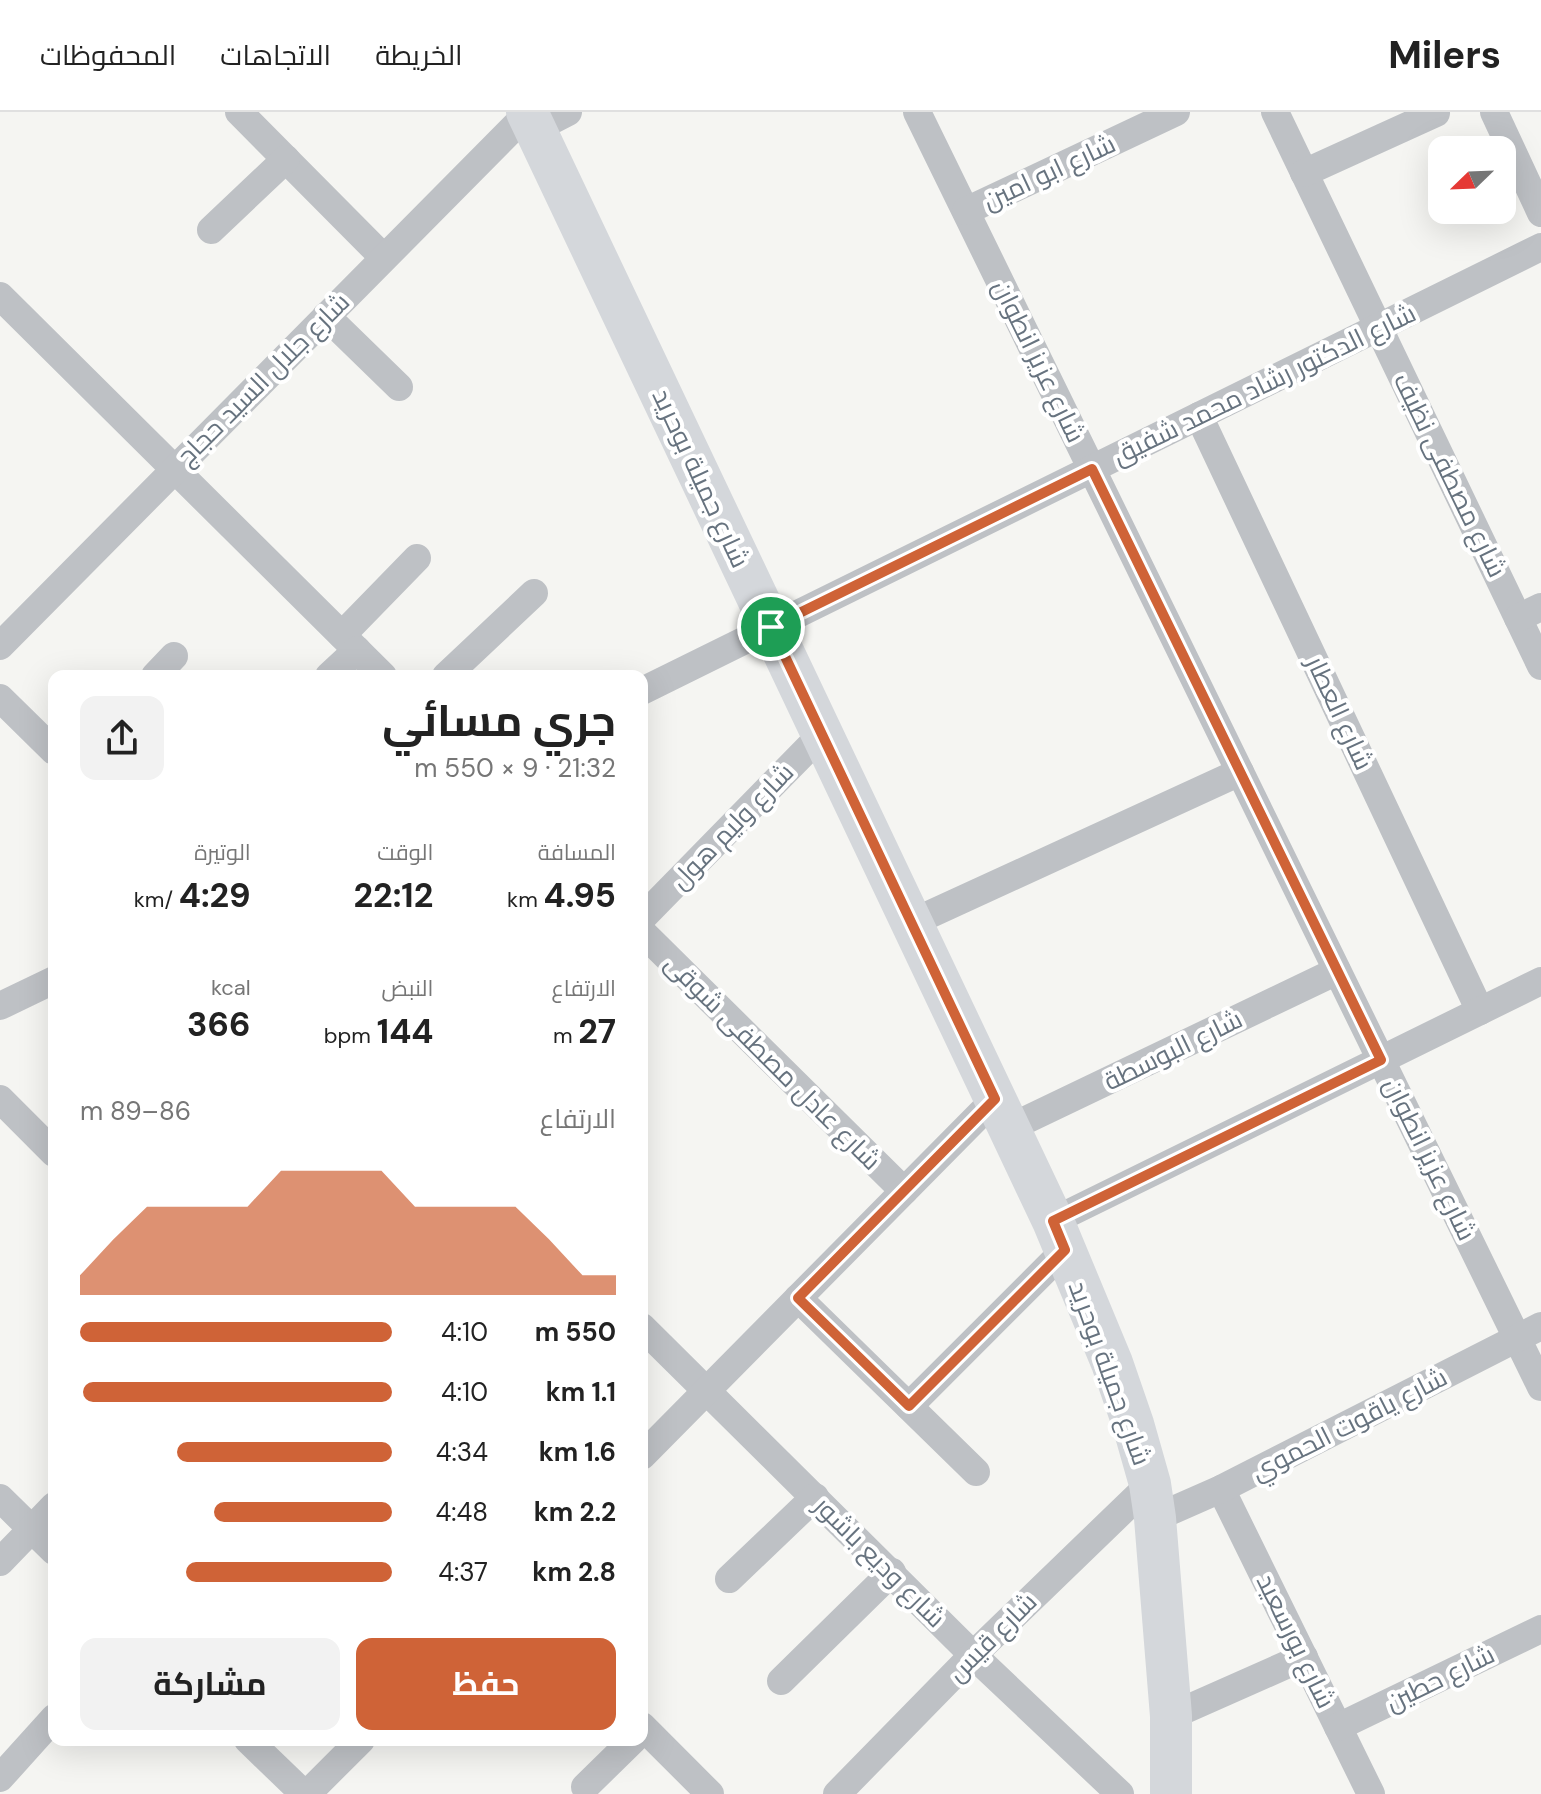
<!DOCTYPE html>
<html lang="ar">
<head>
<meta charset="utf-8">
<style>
	:root { --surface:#fff; --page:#f2f2f2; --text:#222; --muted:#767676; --line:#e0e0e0; --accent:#cf6337 }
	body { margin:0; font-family:"DM Sans",Cairo,sans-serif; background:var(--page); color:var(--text); direction:rtl; height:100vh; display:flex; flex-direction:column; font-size:30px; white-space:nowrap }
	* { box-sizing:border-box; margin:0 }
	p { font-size:26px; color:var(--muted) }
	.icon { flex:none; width:44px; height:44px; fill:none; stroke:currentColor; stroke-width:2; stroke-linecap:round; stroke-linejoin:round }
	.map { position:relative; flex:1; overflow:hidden; direction:ltr }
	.side { position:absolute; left:48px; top:558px; width:600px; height:1076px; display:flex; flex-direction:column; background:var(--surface); border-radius:16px; box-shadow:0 8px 32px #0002; direction:rtl }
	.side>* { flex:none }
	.needle { width:52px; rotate:247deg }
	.tools { position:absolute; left:1428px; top:24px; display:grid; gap:16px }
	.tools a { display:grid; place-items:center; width:88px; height:88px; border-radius:16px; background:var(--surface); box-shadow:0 8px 32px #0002; font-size:40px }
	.pin { position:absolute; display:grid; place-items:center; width:68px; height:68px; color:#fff; margin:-34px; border:4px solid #fff; border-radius:50%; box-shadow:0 2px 8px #0007 }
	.round { display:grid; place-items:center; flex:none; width:84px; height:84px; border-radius:16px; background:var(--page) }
	.headline { display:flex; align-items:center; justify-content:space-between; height:136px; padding:0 32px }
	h1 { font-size:44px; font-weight:700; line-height:60px }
	.figures { display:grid; grid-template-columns:repeat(3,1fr); gap:12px; height:136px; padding:8px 32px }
	.figures div { display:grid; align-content:center }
	.figures b { font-size:34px; font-weight:700 }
	.figures small { font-size:22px; font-weight:400 }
	.figures p { font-size:22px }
	.chart { height:224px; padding:16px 32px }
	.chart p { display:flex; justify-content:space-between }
	.chart svg { width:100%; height:144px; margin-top:8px; fill:var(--accent); opacity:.7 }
	.button { display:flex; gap:16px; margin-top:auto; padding:16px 32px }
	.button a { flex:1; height:92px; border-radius:16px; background:var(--accent); color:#fff; font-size:32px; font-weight:700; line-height:92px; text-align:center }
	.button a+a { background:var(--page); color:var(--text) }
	ul { padding:0 32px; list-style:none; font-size:26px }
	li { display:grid; grid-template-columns:128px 96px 1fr; align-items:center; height:60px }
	li i { height:20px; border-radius:10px; background:var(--accent) }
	header { display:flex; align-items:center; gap:48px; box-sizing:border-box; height:112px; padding:0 40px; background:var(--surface); border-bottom:2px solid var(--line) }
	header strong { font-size:38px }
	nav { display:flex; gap:44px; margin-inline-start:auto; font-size:28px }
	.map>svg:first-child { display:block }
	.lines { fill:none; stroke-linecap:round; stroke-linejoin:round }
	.street { stroke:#bec1c5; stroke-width:28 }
	.secondary { stroke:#d4d7db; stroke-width:42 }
	.route-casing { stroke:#fff; stroke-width:16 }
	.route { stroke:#cf6337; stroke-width:10 }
	.labels { text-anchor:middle; stroke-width:8; stroke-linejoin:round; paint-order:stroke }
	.street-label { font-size:26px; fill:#67737f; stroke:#fff }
</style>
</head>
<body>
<header>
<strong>Milers</strong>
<nav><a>الخريطة</a><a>الاتجاهات</a><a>المحفوظات</a></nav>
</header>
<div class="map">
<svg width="1541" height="1682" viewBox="0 0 1541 1682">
	<rect width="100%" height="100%" fill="#f5f5f2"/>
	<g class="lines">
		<g class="street">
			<polyline points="239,0 383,145"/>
			<polyline points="917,0 1541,1275"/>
			<polyline points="1275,0 1541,554"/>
			<polyline points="1494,0 1541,101"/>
			<polyline points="535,17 568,0"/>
			<polyline points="1304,61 1436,1"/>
			<polyline points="966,99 1176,0"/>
			<polyline points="211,118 286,47"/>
			<polyline points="0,184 383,564"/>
			<polyline points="326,204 399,275"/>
			<polyline points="1199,304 1480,899"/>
			<polyline points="1518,506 1541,495"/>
			<polyline points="342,523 417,446"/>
			<polyline points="0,534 528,1"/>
			<polyline points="155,564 174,544"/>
			<polyline points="329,564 357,538"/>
			<polyline points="446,564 534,481"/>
			<polyline points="642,579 1541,135"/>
			<polyline points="0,586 54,639"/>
			<polyline points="642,806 822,622"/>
			<polyline points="911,811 1240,660"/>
			<polyline points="642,820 904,1079"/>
			<polyline points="0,894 54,868"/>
			<polyline points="0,987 54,1041"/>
			<polyline points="1009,1016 1337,859"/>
			<polyline points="1053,1109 1541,869"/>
			<polyline points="798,1186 976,1360"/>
			<polyline points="642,1215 973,1543 1120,1682"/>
			<polyline points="909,1294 1065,1138"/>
			<polyline points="642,1344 995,987"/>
			<polyline points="1221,1377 1371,1682"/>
			<polyline points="0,1386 54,1439"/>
			<polyline points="1155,1406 1221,1377 1541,1214"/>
			<polyline points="0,1450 54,1394"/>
			<polyline points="729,1467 815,1385"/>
			<polyline points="781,1569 892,1460"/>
			<polyline points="1171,1604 1304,1545"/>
			<polyline points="642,1614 710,1682"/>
			<polyline points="1338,1615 1541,1517"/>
			<polyline points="248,1628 304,1682"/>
			<polyline points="0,1666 54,1606"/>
			<polyline points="585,1675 633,1628"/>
			<polyline points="307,1682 361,1628"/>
			<polyline points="837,1682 973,1543 1150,1372"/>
		</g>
		<polyline class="secondary" points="527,0 1009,1016 1053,1109 1112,1251 1133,1312 1150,1372 1155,1406 1171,1604 1171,1682"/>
	</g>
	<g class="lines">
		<defs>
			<polygon id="route" points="1092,357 1381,948 1053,1109 1065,1138 909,1294 798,1186 995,987 771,515"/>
		</defs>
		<use href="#route" class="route-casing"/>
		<use href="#route" class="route"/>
	</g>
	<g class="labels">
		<g class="street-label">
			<text transform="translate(1049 60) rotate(-25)" y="9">شارع ابو امين</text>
			<text transform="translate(1039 249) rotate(64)" y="9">شارع عزيز انطوان</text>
			<text transform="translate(263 267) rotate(-45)" y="9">شارع جلال السيد حجاج</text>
			<text transform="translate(1264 272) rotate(-26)" y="9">شارع الدكتور رشاد محمد شفيق</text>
			<text transform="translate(1450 363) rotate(64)" y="9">شارع مصطفى نظيف</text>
			<text transform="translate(701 366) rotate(65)" y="9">شارع جميلة بوحريد</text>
			<text transform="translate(1340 601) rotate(65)" y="9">شارع العطار</text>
			<text transform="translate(732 714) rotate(-46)" y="9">شارع وليم هول</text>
			<text transform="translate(1173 938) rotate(-26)" y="9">شارع البوسطة</text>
			<text transform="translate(773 950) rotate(45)" y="9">شارع عادل مصطفى شوقى</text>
			<text transform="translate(1430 1047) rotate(64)" y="9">شارع عزيز انطوان</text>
			<text transform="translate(1110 1261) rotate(70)" y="9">شارع جميلة بوحريد</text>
			<text transform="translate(1349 1312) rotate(-27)" y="9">شارع ياقوت الحموي</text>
			<text transform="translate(880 1450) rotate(45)" y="9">شارع وديع باشور</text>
			<text transform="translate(992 1525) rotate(-45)" y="9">شارع قيس</text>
			<text transform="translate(1296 1529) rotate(64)" y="9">شارع بورسعيد</text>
			<text transform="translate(1440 1566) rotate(-26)" y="9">شارع حطين</text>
		</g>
	</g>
</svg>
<div class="tools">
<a><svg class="needle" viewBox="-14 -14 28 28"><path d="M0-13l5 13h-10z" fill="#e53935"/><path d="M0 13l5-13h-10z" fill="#767676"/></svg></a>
</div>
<div class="pin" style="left:771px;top:515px;background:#1e9e55"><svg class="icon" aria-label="arrive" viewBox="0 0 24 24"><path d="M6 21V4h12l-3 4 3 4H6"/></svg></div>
<section class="side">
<div class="headline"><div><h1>جري مسائي</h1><p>21:32 · 9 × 550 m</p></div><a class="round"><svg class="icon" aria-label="share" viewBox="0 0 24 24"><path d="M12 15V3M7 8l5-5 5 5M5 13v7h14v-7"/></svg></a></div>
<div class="figures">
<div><p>المسافة</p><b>4.95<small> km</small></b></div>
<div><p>الوقت</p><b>22:12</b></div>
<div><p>الوتيرة</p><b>4:29<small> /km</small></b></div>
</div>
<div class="figures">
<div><p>الارتفاع</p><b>27<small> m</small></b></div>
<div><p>النبض</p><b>144<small> bpm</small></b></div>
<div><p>kcal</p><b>366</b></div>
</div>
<div class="chart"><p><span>الارتفاع</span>86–89 m</p>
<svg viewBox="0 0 160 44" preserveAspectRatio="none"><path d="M0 44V38L10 27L20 17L30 17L40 17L50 17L60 6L70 6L80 6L90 6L100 17L110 17L120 17L130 17L140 27L150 38L160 38V44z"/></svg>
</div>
<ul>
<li><b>550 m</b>4:10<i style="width:100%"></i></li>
<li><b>1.1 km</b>4:10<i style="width:99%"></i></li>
<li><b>1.6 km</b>4:34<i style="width:69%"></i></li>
<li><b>2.2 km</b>4:48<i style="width:57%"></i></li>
<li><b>2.8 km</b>4:37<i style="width:66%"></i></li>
</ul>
<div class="button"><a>حفظ</a><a>مشاركة</a></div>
</section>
</div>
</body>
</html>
